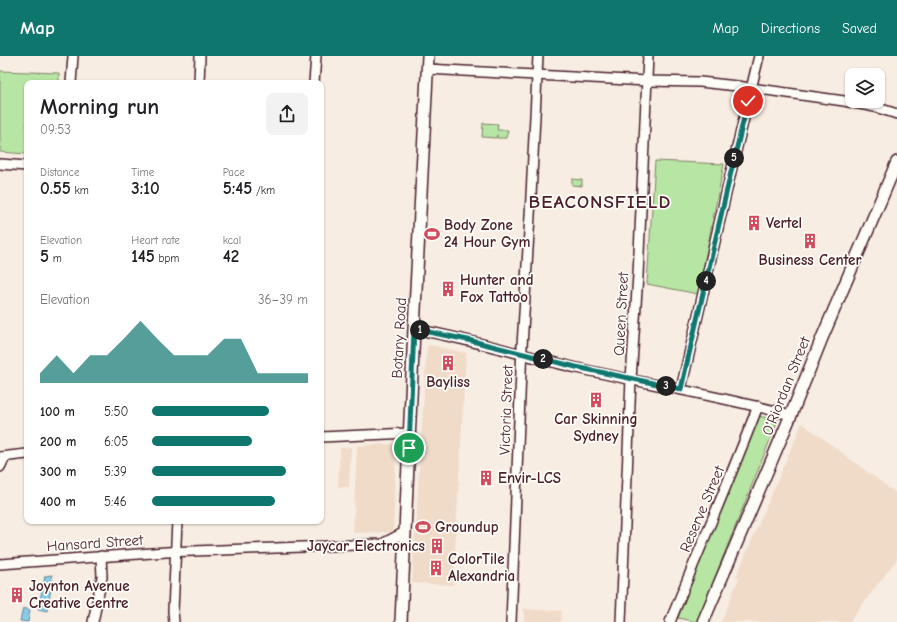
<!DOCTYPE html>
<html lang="en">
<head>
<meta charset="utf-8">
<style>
	:root { --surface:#fff; --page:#f2f2f2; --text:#202124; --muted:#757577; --accent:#0f766e }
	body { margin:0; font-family:"Comic Neue",sans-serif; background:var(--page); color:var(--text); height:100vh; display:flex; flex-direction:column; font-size:15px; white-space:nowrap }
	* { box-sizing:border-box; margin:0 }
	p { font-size:13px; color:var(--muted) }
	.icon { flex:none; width:22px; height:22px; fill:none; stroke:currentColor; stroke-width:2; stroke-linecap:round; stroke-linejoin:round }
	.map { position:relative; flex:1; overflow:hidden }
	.details { position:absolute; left:24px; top:24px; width:300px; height:444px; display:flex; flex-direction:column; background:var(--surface); border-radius:8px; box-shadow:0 1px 3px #0004 }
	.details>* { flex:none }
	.fabs { position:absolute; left:845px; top:12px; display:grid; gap:8px }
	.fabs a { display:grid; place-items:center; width:40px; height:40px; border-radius:8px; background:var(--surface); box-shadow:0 1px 3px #0004; font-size:20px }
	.pin { position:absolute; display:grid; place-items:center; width:34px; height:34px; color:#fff; margin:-17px; border:2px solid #fff; border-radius:50%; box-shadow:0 1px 4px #0007 }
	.km { position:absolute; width:20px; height:20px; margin:-10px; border-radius:50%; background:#222; color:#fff; font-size:11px; line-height:20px; text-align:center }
	.round { display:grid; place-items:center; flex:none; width:42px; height:42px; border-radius:8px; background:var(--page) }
	.summary { display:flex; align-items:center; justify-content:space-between; height:68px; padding:0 16px }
	h1 { font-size:22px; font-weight:700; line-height:30px }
	.metrics { display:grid; grid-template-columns:repeat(3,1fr); gap:6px; height:68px; padding:4px 16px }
	.metrics div { display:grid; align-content:center }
	.metrics b { font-size:17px; font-weight:700 }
	.metrics small { font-size:11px; font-weight:400 }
	.metrics p { font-size:11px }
	.chart { height:112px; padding:8px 16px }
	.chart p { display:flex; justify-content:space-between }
	.chart svg { width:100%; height:72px; margin-top:4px; fill:var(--accent); opacity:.7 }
	ul { padding:0 16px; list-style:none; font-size:13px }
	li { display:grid; grid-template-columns:64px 48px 1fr; align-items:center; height:30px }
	li i { height:10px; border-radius:5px; background:var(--accent) }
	header { display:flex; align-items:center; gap:24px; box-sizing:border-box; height:56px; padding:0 20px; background:var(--accent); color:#fff }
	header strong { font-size:19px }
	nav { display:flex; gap:22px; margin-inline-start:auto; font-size:14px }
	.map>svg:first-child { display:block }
	.built { fill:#f0dbc9 }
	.green { fill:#b7e5a4; stroke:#808268 }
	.water { fill:#86cde8; stroke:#6e879c }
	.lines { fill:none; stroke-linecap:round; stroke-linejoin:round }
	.minor-casing { stroke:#4a1f2b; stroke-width:12 }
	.major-casing { stroke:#4a1f2b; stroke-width:14 }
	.minor { stroke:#fdfcf7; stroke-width:9 }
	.major { stroke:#fdfcf7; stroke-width:11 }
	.route-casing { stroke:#fff; stroke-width:8 }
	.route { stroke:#0f766e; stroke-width:5 }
	.labels { text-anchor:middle; stroke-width:3.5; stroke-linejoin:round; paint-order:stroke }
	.poi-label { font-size:15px; font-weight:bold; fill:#4a1f2b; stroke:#fdfcf7; text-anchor:start }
	.street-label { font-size:15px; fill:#4a1f2b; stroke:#fdfcf7 }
	.district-label { font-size:19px; font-weight:bold; letter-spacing:1px; fill:#4a1f2b; stroke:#fdfcf7 }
</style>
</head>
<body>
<header>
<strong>Map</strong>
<nav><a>Map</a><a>Directions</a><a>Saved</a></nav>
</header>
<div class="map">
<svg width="897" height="566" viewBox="0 0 897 566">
	<rect width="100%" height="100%" fill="#f7ede2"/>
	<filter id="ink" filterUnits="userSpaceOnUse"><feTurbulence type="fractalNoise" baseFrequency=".025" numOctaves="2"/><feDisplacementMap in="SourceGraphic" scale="8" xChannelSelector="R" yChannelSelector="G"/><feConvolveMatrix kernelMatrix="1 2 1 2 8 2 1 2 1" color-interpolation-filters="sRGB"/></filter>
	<g filter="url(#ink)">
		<g class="built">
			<polygon points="430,289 466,297 453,529 412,527 427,290"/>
			<polygon points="802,367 897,438 897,503 849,566 721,566 739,522 736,521"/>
			<polygon points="385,388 396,388 393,476 353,477 357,390"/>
			<polygon points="351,391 349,431 338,431 340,392"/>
			<polygon points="524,553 562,555 561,566 524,566"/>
		</g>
		<g class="green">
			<polygon points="0,15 59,17 59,27 27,27 27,98 0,96"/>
			<polygon points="483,67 498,68 497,74 508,74 506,82 497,82 497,79 496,82 482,81"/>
			<polygon points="655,105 724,108 698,238 647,228"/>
			<polygon points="572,123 582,124 582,130 572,129"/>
			<polygon points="758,360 778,364 697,566 678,562"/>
		</g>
		<g class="water">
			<polygon points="52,519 50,528 51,533 47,555 38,553 45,520"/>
			<polygon points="23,552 30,554 28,566 20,565"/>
		</g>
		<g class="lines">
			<defs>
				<g id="minor">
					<polyline points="427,13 647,25 700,26 737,30 844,45 875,51 897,58"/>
					<polyline points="71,27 73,0"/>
					<polyline points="199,27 200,0"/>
					<polyline points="314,27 316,0"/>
					<polyline points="0,108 27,110"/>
					<path d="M414 273C469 283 522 299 577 312 648 328 720 340 791 359"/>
					<polyline points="681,333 731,116 759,0"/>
					<polyline points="321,381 410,377"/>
					<polyline points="0,401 27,398"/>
					<polyline points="0,411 5,401"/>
					<polyline points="0,508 166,496 382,488 405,476"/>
					<polyline points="93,566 102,521 101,500"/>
					<polyline points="174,566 173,555 177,465"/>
					<polyline points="511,566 522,290 530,160 538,0"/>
					<polyline points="621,566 631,323 638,219 648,0"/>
					<path d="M670 566C699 494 730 423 758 350"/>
				</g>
				<g id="major">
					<polyline points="401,566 414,273 428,0"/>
					<polyline points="703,566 791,359 822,282 897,106"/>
				</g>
			</defs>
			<use href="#minor" class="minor-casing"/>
			<use href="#major" class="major-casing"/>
			<use href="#minor" class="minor"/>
			<use href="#major" class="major"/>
		</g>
	</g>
	<g class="lines" filter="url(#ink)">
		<defs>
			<polyline id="route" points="409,392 414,273 468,284 576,311 681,333 731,116 748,45"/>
		</defs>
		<use href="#route" class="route-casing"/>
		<use href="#route" class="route"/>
	</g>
	<defs>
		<symbol id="building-bare" viewBox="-9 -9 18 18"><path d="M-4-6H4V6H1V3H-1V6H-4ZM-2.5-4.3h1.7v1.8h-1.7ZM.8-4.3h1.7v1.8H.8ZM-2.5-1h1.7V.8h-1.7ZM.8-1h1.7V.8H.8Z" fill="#d1495b" stroke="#fdfcf7" stroke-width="2.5" paint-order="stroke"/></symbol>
		<symbol id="stadium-bare" viewBox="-9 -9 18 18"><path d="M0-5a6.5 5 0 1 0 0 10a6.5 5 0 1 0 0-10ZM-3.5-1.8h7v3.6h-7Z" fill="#d1495b" stroke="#fdfcf7" stroke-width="2.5" paint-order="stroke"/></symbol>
	</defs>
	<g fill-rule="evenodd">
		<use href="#building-bare" x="743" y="156" width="22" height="22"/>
		<use href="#stadium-bare" x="421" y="167" width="22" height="22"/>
		<use href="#building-bare" x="799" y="174" width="22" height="22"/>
		<use href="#building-bare" x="437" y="222" width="22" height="22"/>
		<use href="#building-bare" x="437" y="296" width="22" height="22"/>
		<use href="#building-bare" x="585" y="333" width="22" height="22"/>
		<use href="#building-bare" x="475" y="411" width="22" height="22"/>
		<use href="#stadium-bare" x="412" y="460" width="22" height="22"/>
		<use href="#building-bare" x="426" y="479" width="22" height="22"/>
		<use href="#building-bare" x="425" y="501" width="22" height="22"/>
		<use href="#building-bare" x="6" y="528" width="22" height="22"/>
	</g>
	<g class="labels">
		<g class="poi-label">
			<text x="766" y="172">Vertel</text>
			<text x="444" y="174">Body Zone<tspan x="444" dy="17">24 Hour Gym</tspan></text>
			<text x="810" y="209" text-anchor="middle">Business Center</text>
			<text x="460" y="229">Hunter and<tspan x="460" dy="17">Fox Tattoo</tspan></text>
			<text x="448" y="331" text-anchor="middle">Bayliss</text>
			<text x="596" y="368" text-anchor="middle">Car Skinning<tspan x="596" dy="17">Sydney</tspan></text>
			<text x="498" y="427">Envir-LCS</text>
			<text x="435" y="476">Groundup</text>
			<text x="425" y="495" text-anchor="end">Jaycar Electronics</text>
			<text x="448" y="508">ColorTile<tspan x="448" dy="17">Alexandria</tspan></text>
			<text x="29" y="535">Joynton Avenue<tspan x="29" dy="17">Creative Centre</tspan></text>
		</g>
		<g class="street-label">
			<text transform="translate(621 258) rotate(-87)" y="5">Queen Street</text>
			<text transform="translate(399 282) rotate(-87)" y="5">Botany Road</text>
			<text transform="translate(786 330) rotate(-68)" y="5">O'Riordan Street</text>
			<text transform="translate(506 354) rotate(-88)" y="5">Victoria Street</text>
			<text transform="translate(702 453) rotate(-67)" y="5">Reserve Street</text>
			<text transform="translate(95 487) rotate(-4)" y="5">Hansard Street</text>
		</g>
		<g class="district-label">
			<text x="600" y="152">BEACONSFIELD</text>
		</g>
	</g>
</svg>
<div class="fabs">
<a><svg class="icon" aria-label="layers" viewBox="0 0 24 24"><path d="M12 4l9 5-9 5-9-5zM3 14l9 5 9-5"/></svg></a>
</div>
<div class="pin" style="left:409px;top:392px;background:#1e9e55"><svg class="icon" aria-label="arrive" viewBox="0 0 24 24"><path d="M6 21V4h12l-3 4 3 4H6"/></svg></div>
<div class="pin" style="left:748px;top:45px;background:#d93025"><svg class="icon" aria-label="check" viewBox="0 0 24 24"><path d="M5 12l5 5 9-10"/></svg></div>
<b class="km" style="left:420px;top:274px">1</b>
<b class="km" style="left:543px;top:303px">2</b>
<b class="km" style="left:666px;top:330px">3</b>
<b class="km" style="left:706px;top:225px">4</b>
<b class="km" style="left:734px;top:102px">5</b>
<section class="details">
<div class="summary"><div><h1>Morning run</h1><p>09:53</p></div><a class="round"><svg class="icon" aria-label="share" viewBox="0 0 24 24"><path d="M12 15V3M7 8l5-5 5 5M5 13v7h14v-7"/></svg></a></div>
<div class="metrics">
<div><p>Distance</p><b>0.55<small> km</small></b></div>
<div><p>Time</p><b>3:10</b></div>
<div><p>Pace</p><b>5:45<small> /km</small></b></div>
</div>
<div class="metrics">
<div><p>Elevation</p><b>5<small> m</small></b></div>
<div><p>Heart rate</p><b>145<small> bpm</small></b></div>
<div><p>kcal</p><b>42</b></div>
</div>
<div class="chart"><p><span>Elevation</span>36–39 m</p>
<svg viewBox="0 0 160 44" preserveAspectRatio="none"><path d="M0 44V38L10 27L20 38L30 27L40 27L50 17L60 6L70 17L80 27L90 27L100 27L110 17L120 17L130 38L140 38L150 38L160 38V44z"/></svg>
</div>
<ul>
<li><b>100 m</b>5:50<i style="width:75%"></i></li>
<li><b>200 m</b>6:05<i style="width:64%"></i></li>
<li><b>300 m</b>5:39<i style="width:86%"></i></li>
<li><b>400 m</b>5:46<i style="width:79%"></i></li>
</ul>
</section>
</div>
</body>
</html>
